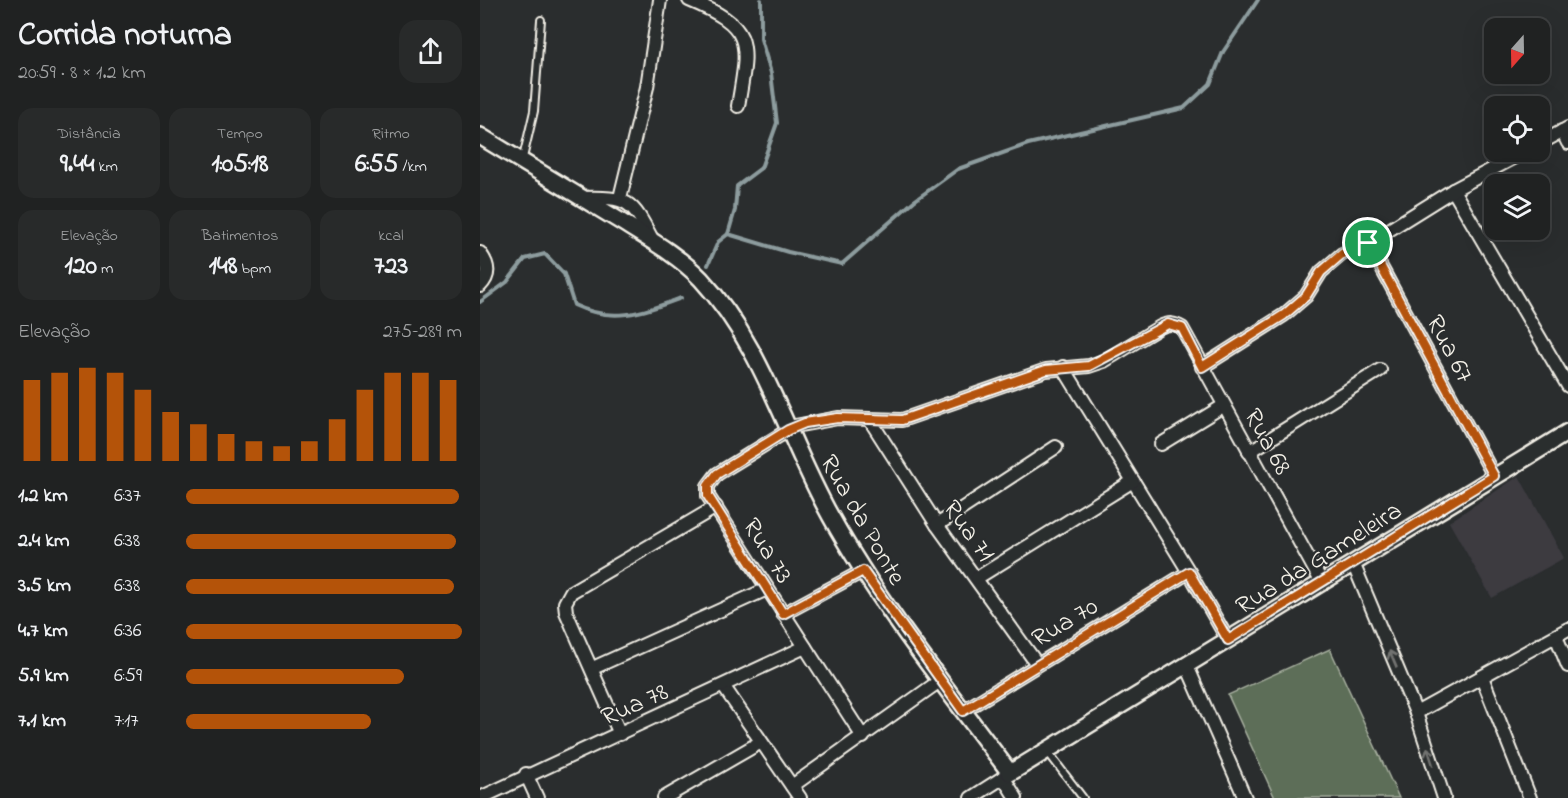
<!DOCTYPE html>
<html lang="pt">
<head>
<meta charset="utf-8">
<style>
	:root { --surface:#202222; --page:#282a2a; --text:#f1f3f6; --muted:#a2a4a5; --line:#3d3f40; --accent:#b45309 }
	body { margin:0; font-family:"Indie Flower",sans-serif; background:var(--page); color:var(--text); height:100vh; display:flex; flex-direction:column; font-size:22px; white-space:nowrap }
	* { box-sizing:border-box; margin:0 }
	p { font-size:20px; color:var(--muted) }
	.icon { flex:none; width:33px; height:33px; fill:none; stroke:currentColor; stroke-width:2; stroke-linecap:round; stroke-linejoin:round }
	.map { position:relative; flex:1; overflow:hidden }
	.drawer { display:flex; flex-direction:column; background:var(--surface); width:480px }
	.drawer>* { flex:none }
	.needle { width:39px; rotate:200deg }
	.fabs { position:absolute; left:1004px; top:18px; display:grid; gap:12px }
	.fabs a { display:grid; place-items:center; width:66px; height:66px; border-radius:12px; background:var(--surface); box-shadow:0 6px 24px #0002,0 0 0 2px var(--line); font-size:30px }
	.pin { position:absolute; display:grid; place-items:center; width:51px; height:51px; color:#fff; margin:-26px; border:3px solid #fff; border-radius:50%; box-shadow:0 2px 6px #0007 }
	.round { display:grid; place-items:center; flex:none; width:63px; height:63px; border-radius:18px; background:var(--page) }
	.head { display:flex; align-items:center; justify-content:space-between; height:102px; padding:0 18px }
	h1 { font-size:33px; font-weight:700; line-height:45px }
	.figures { display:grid; grid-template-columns:repeat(3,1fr); gap:9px; height:102px; padding:6px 18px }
	.figures div { display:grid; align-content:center; border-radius:15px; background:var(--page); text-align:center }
	.figures b { font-size:26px; font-weight:700 }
	.figures small { font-size:16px; font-weight:400 }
	.figures p { font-size:16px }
	.chart { height:168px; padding:12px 18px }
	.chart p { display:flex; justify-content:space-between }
	.chart svg { width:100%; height:108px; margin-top:6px; stroke:var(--accent); stroke-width:6 }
	ul { padding:0 18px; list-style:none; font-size:20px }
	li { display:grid; grid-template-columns:96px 72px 1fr; align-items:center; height:45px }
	li i { height:15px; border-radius:8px; background:var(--accent) }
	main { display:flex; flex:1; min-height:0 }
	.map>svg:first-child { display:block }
	.built { fill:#3c3a40 }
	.green { fill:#5d6e58; stroke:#a8b0a0; stroke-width:1.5 }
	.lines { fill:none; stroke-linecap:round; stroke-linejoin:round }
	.stream { stroke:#8d9c9e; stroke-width:4 }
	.service-casing { stroke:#f4f1e8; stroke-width:10 }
	.minor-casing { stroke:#f4f1e8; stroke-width:16 }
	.tertiary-casing { stroke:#f4f1e8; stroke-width:20 }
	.service { stroke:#2a2d2e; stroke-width:6 }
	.minor { stroke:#2a2d2e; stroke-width:12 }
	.tertiary { stroke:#2a2d2e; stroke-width:15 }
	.oneway { stroke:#71726f }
	.route-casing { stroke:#fff; stroke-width:12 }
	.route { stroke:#b45309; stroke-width:8 }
	.labels { text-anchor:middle; stroke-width:4.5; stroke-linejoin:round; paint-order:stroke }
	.street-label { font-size:26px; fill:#f4f1e8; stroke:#2a2d2e }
</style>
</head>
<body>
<main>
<section class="drawer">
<div class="head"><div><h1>Corrida noturna</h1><p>20:59 · 8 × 1.2 km</p></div><a class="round"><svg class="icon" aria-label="share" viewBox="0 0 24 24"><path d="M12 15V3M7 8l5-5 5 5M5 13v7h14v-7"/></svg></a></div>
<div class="figures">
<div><p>Distância</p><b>9.44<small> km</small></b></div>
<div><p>Tempo</p><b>1:05:18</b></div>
<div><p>Ritmo</p><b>6:55<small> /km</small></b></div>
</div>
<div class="figures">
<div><p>Elevação</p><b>120<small> m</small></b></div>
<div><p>Batimentos</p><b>148<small> bpm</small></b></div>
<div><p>kcal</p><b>723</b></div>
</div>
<div class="chart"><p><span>Elevação</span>275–289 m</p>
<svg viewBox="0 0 160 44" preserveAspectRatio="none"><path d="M5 44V11M15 44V8M25 44V6M35 44V8M45 44V15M55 44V24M65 44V29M75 44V33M85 44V36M95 44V38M105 44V36M115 44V27M125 44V15M135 44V8M145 44V8M155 44V11"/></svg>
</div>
<ul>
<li><b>1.2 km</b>6:37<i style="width:99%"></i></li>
<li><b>2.4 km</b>6:38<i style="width:98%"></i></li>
<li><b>3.5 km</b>6:38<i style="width:97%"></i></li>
<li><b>4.7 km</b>6:36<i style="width:100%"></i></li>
<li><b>5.9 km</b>6:59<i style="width:79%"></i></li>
<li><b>7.1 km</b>7:17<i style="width:67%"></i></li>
</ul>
</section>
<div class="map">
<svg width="1088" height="798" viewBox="0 0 1088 798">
	<rect width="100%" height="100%" fill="#2a2d2e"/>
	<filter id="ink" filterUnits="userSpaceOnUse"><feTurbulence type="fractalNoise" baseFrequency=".0167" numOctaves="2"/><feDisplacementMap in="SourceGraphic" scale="12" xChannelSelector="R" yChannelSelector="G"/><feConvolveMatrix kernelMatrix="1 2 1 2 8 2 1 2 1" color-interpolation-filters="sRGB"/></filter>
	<g filter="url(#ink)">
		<polygon class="built" points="1039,476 1084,558 1012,598 969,522"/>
		<polygon class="green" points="850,649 919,798 795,798 748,695"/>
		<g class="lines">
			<g class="stream">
				<polyline points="248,234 308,252 362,264 434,201 478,169 548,144 704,108 730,84 743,52 778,0"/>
				<polyline points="228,265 238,242 248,234 255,210 257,186 281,168 297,123 291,73 281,39 281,0"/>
				<path d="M0 302 27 282 45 259 65 254 84 274 94 305C134 324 163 312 201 298"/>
			</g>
			<defs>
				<g id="service">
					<polyline points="42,162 54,111 61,20"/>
					<polyline points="567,751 603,798"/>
				</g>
				<g id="minor">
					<path d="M209 0C274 27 269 42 258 106"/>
					<polyline points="1082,131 1088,143"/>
					<polyline points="1059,144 1088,128"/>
					<polyline points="973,190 1088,386"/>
					<path d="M102 198C149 197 151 199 173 241"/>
					<polyline points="140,198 167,87 180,0"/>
					<polyline points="888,243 1014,476"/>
					<path d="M0 253C9 265 11 275 0 286"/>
					<polyline points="583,367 709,572 748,640"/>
					<polyline points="722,367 804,315 826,296 841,272 862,254 888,243 973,190 1045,152"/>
					<polyline points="390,420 457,525 557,664"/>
					<polyline points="681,444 743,406"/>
					<polyline points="769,452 900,370"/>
					<polyline points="457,525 576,447"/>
					<polyline points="873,563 936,713 964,798"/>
					<polyline points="497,578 653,481"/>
					<polyline points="303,614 383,571"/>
					<polyline points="1076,636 1088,666"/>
					<polyline points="707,666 765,798"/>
					<polyline points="113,668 287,589"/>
					<polyline points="1002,677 1050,798"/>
					<polyline points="244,687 320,798"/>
					<polyline points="483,711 709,572"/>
					<polyline points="936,713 1088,629"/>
					<polyline points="140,734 86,612 85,603 91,592 236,507"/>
					<path d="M383 737 228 496V486L237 474 315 426 358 418 422 420 566 370 609 366 624 361 680 327C689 323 694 323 702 328L841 581"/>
					<polyline points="46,774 57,798"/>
					<polyline points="523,777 536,798"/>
					<polyline points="312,786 461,680"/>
					<polyline points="0,798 325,647"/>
					<polyline points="184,798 281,742"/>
					<polyline points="491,798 530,773"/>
				</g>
				<path id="tertiary" d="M0 136C46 164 93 192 140 221 167 238 198 255 221 279 284 347 306 437 351 517 401 607 468 690 530 773L1088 432"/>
			</defs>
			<use href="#service" class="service-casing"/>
			<use href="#minor" class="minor-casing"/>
			<use href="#tertiary" class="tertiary-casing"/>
			<use href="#service" class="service"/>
			<use href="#minor" class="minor"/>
			<use href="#tertiary" class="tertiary"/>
		</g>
		<defs><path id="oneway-shaft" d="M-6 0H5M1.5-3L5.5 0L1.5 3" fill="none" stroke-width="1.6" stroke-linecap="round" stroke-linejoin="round" transform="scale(1.5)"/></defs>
		<g class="oneway">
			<use href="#oneway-shaft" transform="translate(913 659) rotate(-113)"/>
			<use href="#oneway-shaft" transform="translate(950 756) rotate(-108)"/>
		</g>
	</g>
	<g class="lines" filter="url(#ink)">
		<defs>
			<polygon id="route" points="888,243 1014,476 748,640 709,572 483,711 383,571 303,614 228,496 228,486 237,474 308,430 325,423 358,418 422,420 566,370 609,366 688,324 702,328 722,367 804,315 826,296 841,272 862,254"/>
		</defs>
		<use href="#route" class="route-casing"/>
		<use href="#route" class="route"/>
	</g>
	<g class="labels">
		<g class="street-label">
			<text transform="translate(971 348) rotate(62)" y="9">Rua 67</text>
			<text transform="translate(789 441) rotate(61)" y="9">Rua 68</text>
			<text transform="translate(384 519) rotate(60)" y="9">Rua da Ponte</text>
			<text transform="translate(490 530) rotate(54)" y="9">Rua 71</text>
			<text transform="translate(289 550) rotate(58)" y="9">Rua 73</text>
			<text transform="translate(838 557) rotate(-32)" y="9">Rua da Gameleira</text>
			<text transform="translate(584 621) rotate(-31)" y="9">Rua 70</text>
			<text transform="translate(154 703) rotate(-24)" y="9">Rua 78</text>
		</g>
	</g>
</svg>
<div class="fabs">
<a><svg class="needle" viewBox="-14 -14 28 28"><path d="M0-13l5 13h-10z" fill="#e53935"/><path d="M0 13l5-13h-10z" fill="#a2a4a5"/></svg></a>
<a><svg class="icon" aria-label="locate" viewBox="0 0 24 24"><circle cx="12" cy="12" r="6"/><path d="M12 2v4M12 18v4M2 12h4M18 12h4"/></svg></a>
<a><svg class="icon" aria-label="layers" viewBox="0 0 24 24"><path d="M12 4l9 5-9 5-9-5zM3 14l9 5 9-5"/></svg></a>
</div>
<div class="pin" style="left:888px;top:243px;background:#1e9e55"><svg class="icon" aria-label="arrive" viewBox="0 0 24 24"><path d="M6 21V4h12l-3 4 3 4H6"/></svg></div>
</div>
</main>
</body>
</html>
